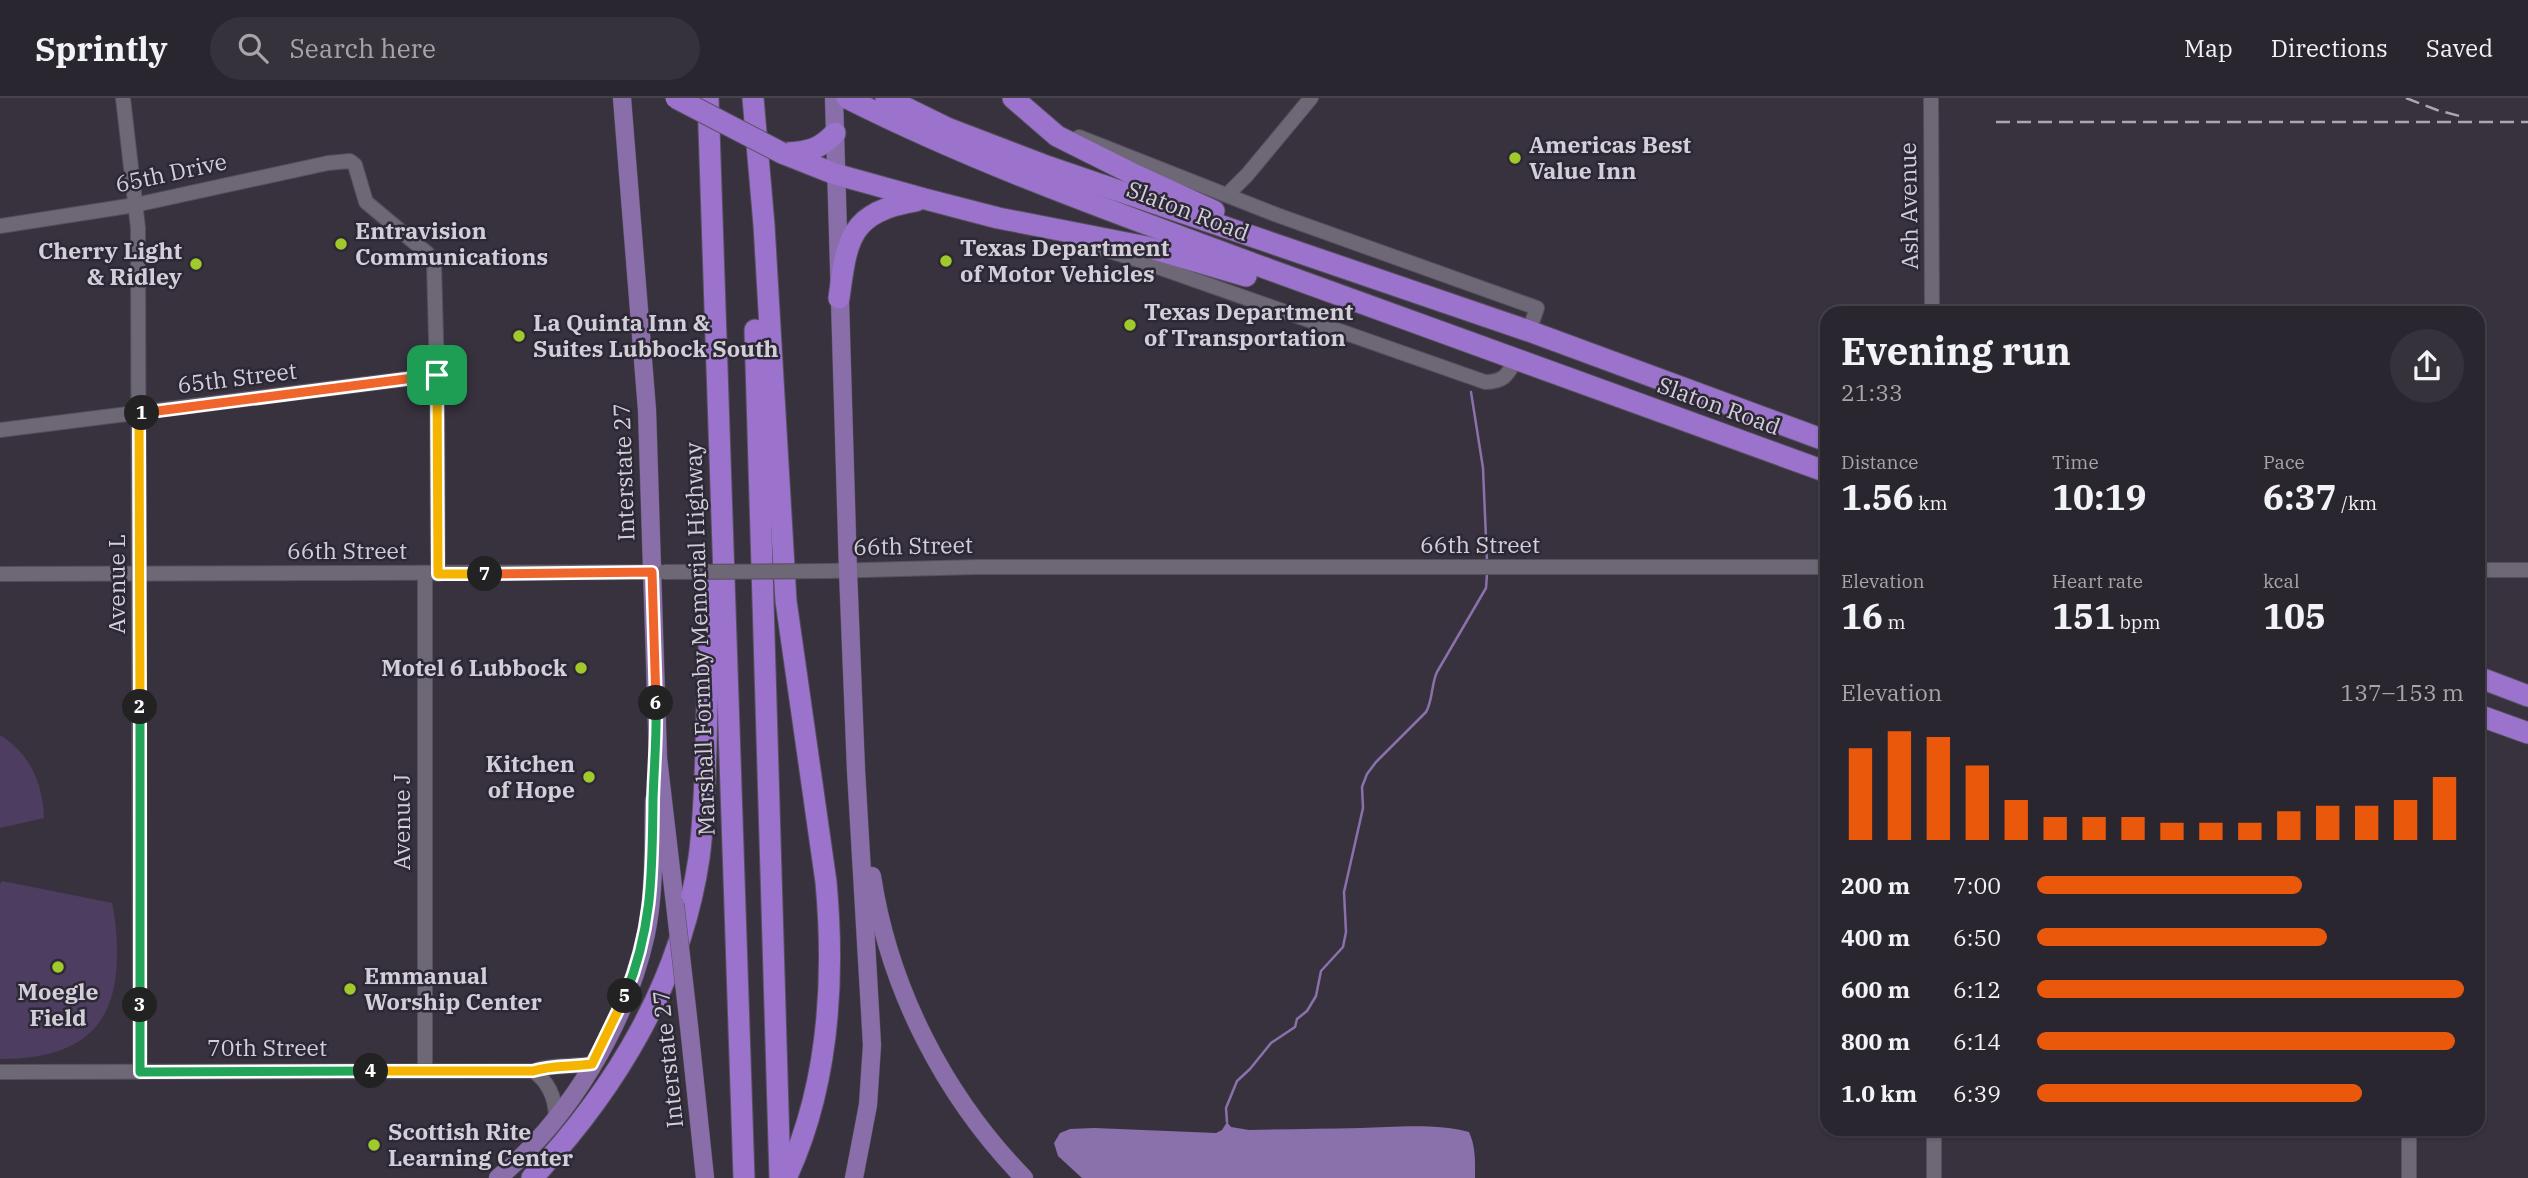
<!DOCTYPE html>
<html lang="en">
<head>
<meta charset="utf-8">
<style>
	:root { --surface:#2a262f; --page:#36323b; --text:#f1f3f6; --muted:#a5a5aa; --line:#46434b; --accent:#ea580c }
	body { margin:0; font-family:"IBM Plex Serif",serif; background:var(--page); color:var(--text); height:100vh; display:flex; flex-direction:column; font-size:26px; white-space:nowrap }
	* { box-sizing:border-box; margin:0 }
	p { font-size:23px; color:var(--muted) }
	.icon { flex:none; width:38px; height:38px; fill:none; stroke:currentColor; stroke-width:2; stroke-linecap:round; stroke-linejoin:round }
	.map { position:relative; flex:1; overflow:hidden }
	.sheet { position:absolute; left:1820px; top:208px; width:665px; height:830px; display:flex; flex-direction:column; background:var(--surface); border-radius:21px; box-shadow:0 2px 5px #0004,0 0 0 2px var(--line) }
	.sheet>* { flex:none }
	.pin { position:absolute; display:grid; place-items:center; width:60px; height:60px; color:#fff; margin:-30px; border-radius:14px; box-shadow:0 4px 10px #0006 }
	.km { position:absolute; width:35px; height:35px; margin:-18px; border-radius:50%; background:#222; color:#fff; font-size:19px; line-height:35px; text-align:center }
	.round { display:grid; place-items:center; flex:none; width:74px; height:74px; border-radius:37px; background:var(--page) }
	.overview { display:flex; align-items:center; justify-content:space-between; height:119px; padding:0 21px }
	h1 { font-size:38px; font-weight:700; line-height:52px }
	.stats { display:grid; grid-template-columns:repeat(3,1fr); gap:10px; height:119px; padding:7px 21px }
	.stats div { display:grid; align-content:center }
	.stats b { font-size:35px; font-weight:700 }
	.stats small { font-size:19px; font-weight:400 }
	.stats p { font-size:19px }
	.chart { height:196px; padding:14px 21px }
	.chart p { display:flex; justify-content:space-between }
	.chart svg { width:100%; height:126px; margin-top:7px; stroke:var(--accent); stroke-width:6 }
	ul { padding:0 21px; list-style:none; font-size:23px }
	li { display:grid; grid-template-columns:112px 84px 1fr; align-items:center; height:52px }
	li i { height:18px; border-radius:9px; background:var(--accent) }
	header { display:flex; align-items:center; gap:42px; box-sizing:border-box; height:98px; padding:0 35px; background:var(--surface); border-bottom:2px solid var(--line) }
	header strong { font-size:33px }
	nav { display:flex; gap:38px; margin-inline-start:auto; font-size:24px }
	.search { width:490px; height:63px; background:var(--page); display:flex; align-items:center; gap:18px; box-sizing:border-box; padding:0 24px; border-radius:38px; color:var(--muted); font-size:26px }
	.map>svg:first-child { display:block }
	.green { fill:#4d3d61 }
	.water { fill:#8a71ab }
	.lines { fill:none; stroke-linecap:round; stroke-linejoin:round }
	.stream { stroke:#8a71ab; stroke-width:2.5 }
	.minor-casing { stroke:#55505b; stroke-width:16 }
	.major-casing { stroke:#55505b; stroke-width:19 }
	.highway-casing { stroke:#55505b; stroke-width:23 }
	.minor { stroke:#6d6776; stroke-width:14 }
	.major { stroke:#896eaa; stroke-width:18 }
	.highway { stroke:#9b72cc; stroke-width:21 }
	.rail { stroke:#aba7b1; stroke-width:2.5; stroke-dasharray:14 7; stroke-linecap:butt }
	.minor-bridge-casing { stroke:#55505b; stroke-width:16; stroke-linecap:butt }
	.major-bridge-casing { stroke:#55505b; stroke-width:19; stroke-linecap:butt }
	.highway-bridge-casing { stroke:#55505b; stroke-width:23; stroke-linecap:butt }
	.minor-bridge { stroke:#6d6776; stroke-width:14 }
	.major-bridge { stroke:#896eaa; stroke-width:18 }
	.highway-bridge { stroke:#9b72cc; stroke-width:21 }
	.split-1-casing { stroke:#fff; stroke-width:14 }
	.split-2-casing { stroke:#fff; stroke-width:14 }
	.split-3-casing { stroke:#fff; stroke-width:14 }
	.split-4-casing { stroke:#fff; stroke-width:14 }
	.split-5-casing { stroke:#fff; stroke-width:14 }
	.split-6-casing { stroke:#fff; stroke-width:14 }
	.split-7-casing { stroke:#fff; stroke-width:14 }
	.split-8-casing { stroke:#fff; stroke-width:14 }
	.split-1 { stroke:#f0652b; stroke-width:9 }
	.split-2 { stroke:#f5b400; stroke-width:9 }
	.split-3 { stroke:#22a559; stroke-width:9 }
	.split-4 { stroke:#22a559; stroke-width:9 }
	.split-5 { stroke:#f5b400; stroke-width:9 }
	.split-6 { stroke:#22a559; stroke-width:9 }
	.split-7 { stroke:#f0652b; stroke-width:9 }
	.split-8 { stroke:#f5b400; stroke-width:9 }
	.poi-dot { fill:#a0c92b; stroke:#2d2835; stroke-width:2.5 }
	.labels { text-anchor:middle; stroke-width:5; stroke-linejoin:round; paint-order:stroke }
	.poi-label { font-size:23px; font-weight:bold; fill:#d3cfd8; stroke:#2d2835; text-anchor:start }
	.street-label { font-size:23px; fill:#d3cfd8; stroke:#2d2835 }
</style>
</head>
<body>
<header>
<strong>Sprintly</strong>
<div class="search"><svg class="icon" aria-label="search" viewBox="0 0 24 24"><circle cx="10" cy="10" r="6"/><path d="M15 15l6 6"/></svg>Search here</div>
<nav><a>Map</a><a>Directions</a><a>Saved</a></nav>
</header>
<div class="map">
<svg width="2528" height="1080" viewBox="0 0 2528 1080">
	<rect width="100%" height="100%" fill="#38323f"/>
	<g class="green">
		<path d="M0 637C30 656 43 685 44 720L0 730Z"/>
		<path d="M2 783 112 805C116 822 117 842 117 859 116 936 72 961 0 961V786Z"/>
	</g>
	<path class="water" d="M1227 1024 1231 1029 1249 1032C1286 1031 1324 1031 1361 1030 1393 1029 1438 1025 1469 1034 1476 1049 1475 1064 1475 1080H1082L1058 1058 1054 1045 1060 1035 1070 1031 1094 1030 1216 1035 1222 1032Z"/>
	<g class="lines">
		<g class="stream">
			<polyline points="1471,294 1483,370 1487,464"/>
			<path d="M1227 1024 1226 1010 1237 983 1250 971 1271 945 1295 929 1297 921 1307 913 1316 898 1321 873 1343 849 1346 834 1344 794 1363 710 1362 689 1367 676 1376 664 1426 614C1433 602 1431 587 1437 574L1486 490 1487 476"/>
		</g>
		<defs>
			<g id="minor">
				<polyline points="123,0 138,130 140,974"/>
				<polyline points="1931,0 1932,215"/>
				<polyline points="1079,39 1277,117 1537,210 1529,233"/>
				<polyline points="1227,97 1247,77 1311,0"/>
				<polyline points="0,128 135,107 328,65 350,63 355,67 366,104 427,155 434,165 437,277 438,476"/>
				<path d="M1087 146 1135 161 1485 284C1503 284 1507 278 1515 263"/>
				<polyline points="0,332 437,277"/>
				<polyline points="2478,472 2528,472"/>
				<polyline points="828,473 976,469 1827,469"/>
				<polyline points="0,476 660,474"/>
				<polyline points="425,973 425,476"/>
				<path d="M533 973C549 984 555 999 556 1018"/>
				<path d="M0 974 533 973C552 966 572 969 592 966"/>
				<polyline points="1934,1031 1934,1080"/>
				<polyline points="2409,1031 2409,1080"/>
			</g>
			<g id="major">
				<polyline points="622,0 647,312 658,660 675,806"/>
				<polyline points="834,0 848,473 856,672 872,947 868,1007 854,1080"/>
				<path d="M872 778C889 891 945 999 1024 1080"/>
				<polyline points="689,928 705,1080"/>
				<path d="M498 1080C570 1020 626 927 646 836 655 792 653 746 654 702"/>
			</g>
			<g id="highway">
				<polyline points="708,0 744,1080"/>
				<path d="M753 0 764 127 786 503 826 784C835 883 829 988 786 1080"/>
				<path d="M847 0C978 66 1117 115 1254 166 1445 237 1636 306 1827 374"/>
				<polyline points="886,0 947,30 1049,69 1529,233 1827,343"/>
				<polyline points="1013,0 1057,38 1131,75 1214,113"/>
				<polyline points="782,55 835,76 925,101 998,120 1147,149 1246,178"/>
				<path d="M787 55C809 54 820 51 835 35"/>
				<path d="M839 200C847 140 850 114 916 103"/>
				<polyline points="755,232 780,1080"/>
				<polyline points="2478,579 2528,598"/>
				<polyline points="2478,617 2528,635"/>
				<path d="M532 1080C616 991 681 883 699 760 704 723 705 686 706 649 707 599 709 549 711 500L714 485"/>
			</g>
		</defs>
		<use href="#minor" class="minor-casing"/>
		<use href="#major" class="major-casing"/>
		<use href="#highway" class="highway-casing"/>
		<use href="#minor" class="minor"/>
		<use href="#major" class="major"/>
		<use href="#highway" class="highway"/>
		<g class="rail">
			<polyline points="2406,0 2437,12 2463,19"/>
			<polyline points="1996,24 2528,24"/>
		</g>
		<defs>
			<polyline id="minor-bridge" points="664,474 828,473"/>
			<polyline id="major-bridge" points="675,806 689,928"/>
			<polyline id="highway-bridge" points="676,0 782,55"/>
		</defs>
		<use href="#minor-bridge" class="minor-bridge-casing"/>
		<use href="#major-bridge" class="major-bridge-casing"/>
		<use href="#highway-bridge" class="highway-bridge-casing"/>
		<use href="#minor-bridge" class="minor-bridge"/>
		<use href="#major-bridge" class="major-bridge"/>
		<use href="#highway-bridge" class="highway-bridge"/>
	</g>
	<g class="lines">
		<defs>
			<polyline id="split-1" points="142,315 437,277"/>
			<polyline id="split-2" points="140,609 139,315 142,315"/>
			<polyline id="split-3" points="140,907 140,609"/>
			<polyline id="split-4" points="140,907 140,974 371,973"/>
			<path id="split-5" d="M371 973H533C552 967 572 969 592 966L625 898"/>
			<path id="split-6" d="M625 898C653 829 652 774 653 702 654 669 657 637 656 605"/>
			<polyline id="split-7" points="485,476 652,474 656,605"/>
			<polyline id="split-8" points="437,277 438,476 485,476"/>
		</defs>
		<use href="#split-1" class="split-1-casing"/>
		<use href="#split-2" class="split-2-casing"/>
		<use href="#split-3" class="split-3-casing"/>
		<use href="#split-4" class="split-4-casing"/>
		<use href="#split-5" class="split-5-casing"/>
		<use href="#split-6" class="split-6-casing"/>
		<use href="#split-7" class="split-7-casing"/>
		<use href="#split-8" class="split-8-casing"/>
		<use href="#split-1" class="split-1"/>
		<use href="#split-2" class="split-2"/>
		<use href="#split-3" class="split-3"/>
		<use href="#split-4" class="split-4"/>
		<use href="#split-5" class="split-5"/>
		<use href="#split-6" class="split-6"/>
		<use href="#split-7" class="split-7"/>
		<use href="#split-8" class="split-8"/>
	</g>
	<g class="poi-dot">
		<circle cx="1515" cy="60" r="7"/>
		<circle cx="341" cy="146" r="7"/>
		<circle cx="946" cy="163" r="7"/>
		<circle cx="196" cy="166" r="7"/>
		<circle cx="1130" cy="227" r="7"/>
		<circle cx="519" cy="238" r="7"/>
		<circle cx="581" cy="570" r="7"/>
		<circle cx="589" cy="679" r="7"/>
		<circle cx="58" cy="869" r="7"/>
		<circle cx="350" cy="891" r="7"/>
		<circle cx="374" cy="1047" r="7"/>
	</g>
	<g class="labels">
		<g class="poi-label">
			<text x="1529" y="55">Americas Best<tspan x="1529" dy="26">Value Inn</tspan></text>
			<text x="355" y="141">Entravision<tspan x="355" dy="26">Communications</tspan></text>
			<text x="960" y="158">Texas Department<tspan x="960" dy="26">of Motor Vehicles</tspan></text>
			<text x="182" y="161" text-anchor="end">Cherry Light<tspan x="182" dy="26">&amp; Ridley</tspan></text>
			<text x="1144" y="222">Texas Department<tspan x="1144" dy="26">of Transportation</tspan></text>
			<text x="533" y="233">La Quinta Inn &amp;<tspan x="533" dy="26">Suites Lubbock South</tspan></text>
			<text x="567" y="578" text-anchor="end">Motel 6 Lubbock</text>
			<text x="575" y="674" text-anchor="end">Kitchen<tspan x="575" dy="26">of Hope</tspan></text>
			<text x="364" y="886">Emmanual<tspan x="364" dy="26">Worship Center</tspan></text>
			<text x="58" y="902" text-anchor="middle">Moegle<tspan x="58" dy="26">Field</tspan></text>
			<text x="388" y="1042">Scottish Rite<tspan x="388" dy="26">Learning Center</tspan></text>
		</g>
		<g class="street-label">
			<text transform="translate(171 75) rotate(-12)" y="8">65th Drive</text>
			<text transform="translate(1909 108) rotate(-91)" y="8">Ash Avenue</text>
			<text transform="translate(1188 113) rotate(21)" y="8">Slaton Road</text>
			<text transform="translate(237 280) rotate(-7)" y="8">65th Street</text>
			<text transform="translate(1719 308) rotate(20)" y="8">Slaton Road</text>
			<text transform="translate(624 374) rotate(-92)" y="8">Interstate 27</text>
			<text x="1480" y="455">66th Street</text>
			<text transform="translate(913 448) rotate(-1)" y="8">66th Street</text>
			<text x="347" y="461">66th Street</text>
			<text transform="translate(117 486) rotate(-90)" y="8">Avenue L</text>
			<text transform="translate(700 541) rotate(-92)" y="8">Marshall Formby Memorial Highway</text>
			<text transform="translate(402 724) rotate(-90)" y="8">Avenue J</text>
			<text x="267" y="958">70th Street</text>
			<text transform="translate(668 961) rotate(-96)" y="8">Interstate 27</text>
		</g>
	</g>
</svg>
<div class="pin" style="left:437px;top:277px;background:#1e9e55"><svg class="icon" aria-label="arrive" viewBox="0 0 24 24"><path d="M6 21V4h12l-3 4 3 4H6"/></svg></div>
<b class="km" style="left:142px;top:315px">1</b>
<b class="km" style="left:140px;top:609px">2</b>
<b class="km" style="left:140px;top:907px">3</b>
<b class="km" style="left:371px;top:973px">4</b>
<b class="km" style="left:625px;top:898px">5</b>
<b class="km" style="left:656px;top:605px">6</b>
<b class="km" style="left:485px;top:476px">7</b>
<section class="sheet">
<div class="overview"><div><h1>Evening run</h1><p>21:33</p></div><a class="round"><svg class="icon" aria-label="share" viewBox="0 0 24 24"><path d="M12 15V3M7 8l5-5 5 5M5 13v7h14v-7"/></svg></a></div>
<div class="stats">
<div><p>Distance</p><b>1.56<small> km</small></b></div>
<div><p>Time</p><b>10:19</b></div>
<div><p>Pace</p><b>6:37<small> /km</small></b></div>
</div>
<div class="stats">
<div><p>Elevation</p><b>16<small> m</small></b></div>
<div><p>Heart rate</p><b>151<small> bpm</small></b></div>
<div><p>kcal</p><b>105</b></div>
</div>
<div class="chart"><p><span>Elevation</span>137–153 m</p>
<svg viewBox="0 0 160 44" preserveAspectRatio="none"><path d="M5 44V12M15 44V6M25 44V8M35 44V18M45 44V30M55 44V36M65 44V36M75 44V36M85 44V38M95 44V38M105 44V38M115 44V34M125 44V32M135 44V32M145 44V30M155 44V22"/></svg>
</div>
<ul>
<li><b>200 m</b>7:00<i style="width:62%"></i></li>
<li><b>400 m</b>6:50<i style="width:68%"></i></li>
<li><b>600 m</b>6:12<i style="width:100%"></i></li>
<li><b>800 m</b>6:14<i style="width:98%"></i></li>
<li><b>1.0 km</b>6:39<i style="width:76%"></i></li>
</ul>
</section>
</div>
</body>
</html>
